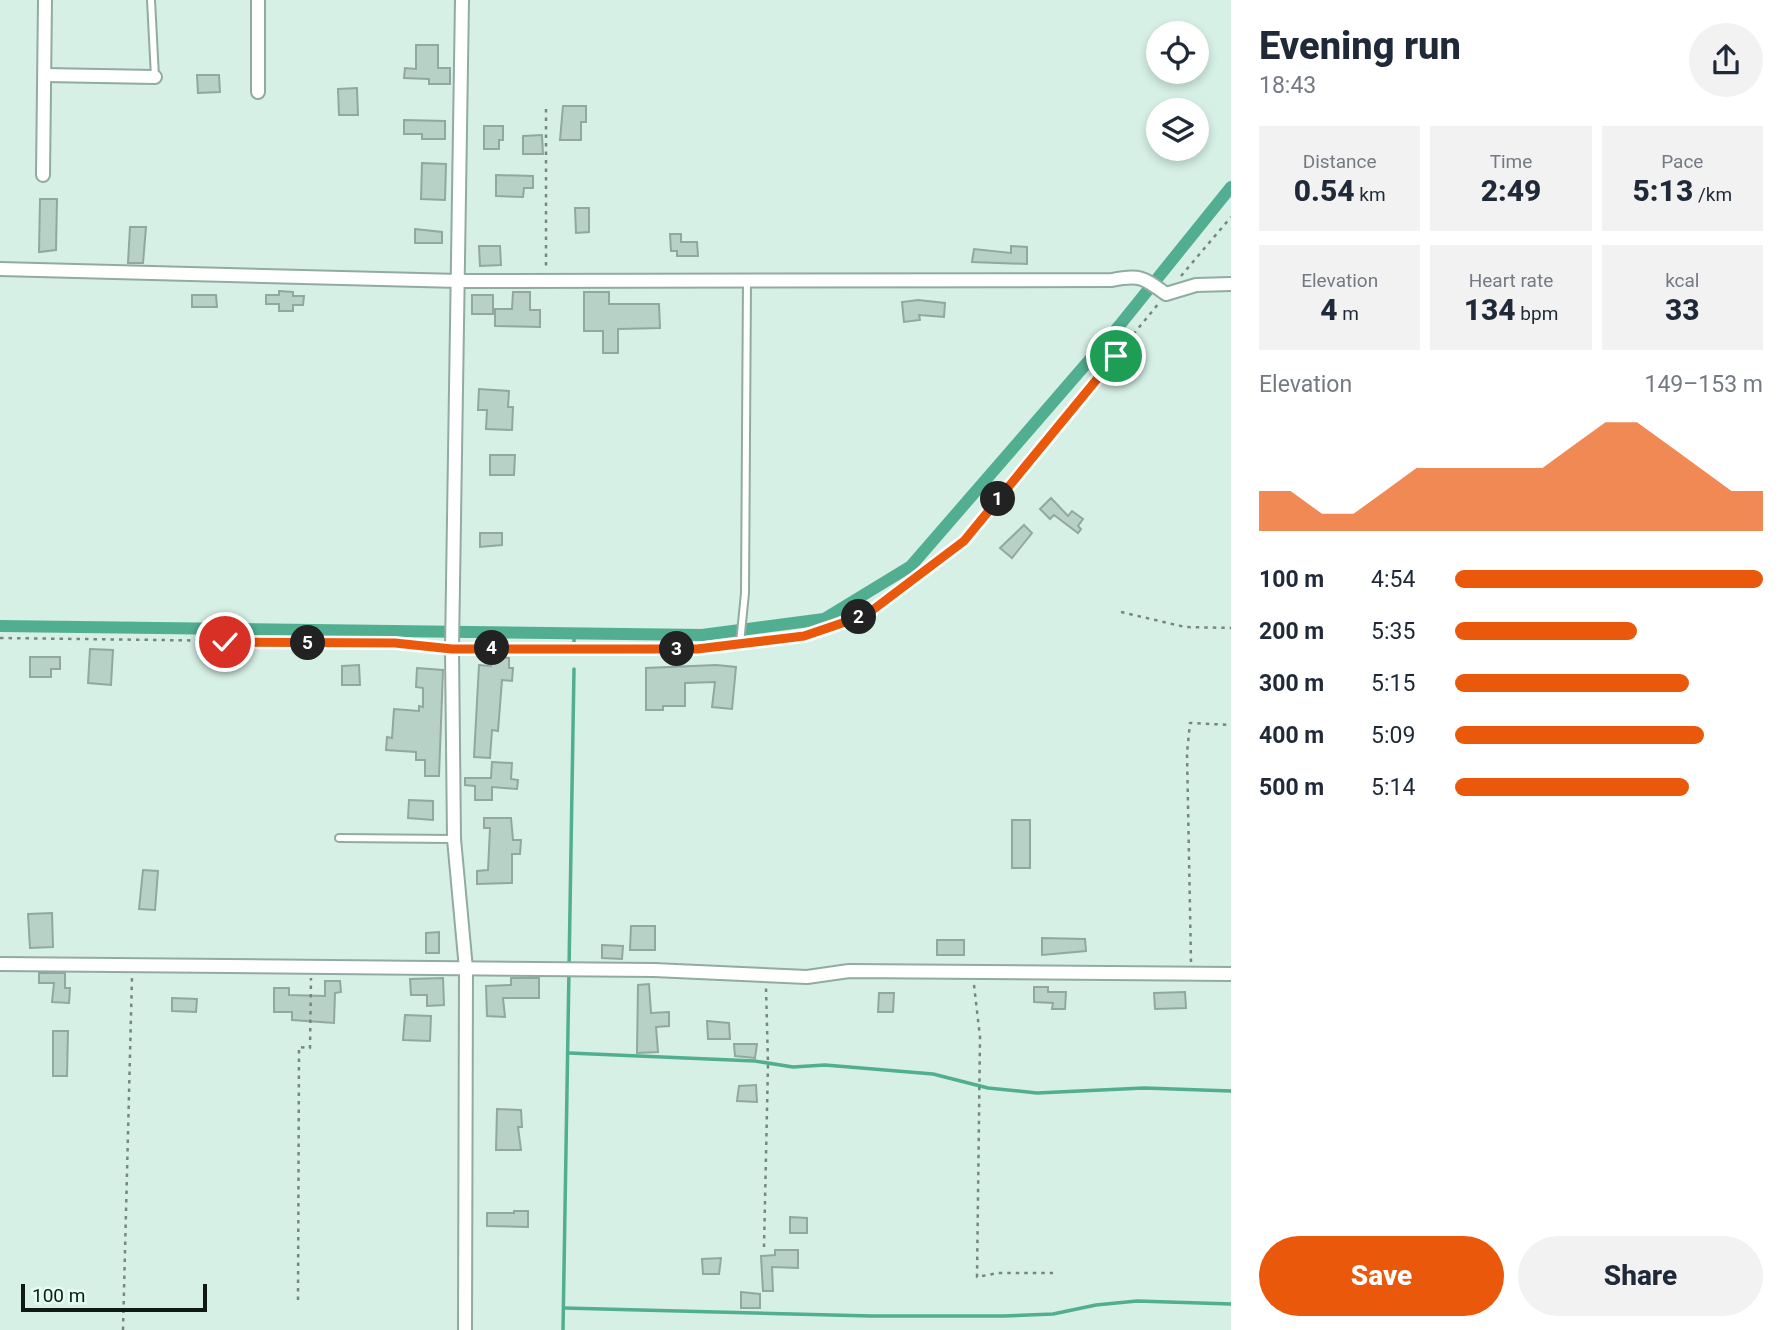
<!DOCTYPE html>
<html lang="en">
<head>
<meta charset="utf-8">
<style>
	:root { --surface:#fff; --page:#f2f2f3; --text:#1f2937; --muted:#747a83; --accent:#ea580c }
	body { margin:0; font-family:Roboto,sans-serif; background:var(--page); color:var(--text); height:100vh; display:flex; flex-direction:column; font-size:26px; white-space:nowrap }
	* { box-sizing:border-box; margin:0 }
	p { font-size:23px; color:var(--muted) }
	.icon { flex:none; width:38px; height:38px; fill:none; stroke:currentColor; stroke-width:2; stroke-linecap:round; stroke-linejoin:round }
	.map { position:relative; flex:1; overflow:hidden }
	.details { display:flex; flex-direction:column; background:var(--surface); width:560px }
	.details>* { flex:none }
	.controls { position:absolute; left:1146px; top:21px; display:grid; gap:14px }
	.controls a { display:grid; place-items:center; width:63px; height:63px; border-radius:50%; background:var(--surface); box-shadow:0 4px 10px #0003; font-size:35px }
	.scale { position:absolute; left:21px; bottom:18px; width:186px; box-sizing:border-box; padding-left:7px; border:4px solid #0f1915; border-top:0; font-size:19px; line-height:24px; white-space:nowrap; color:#0f1915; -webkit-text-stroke:5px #e3fdf3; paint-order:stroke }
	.pin { position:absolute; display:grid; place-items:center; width:60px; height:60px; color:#fff; margin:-30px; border:4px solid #fff; border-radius:50%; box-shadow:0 2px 7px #0007 }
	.km { position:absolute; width:35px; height:35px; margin:-18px; border-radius:50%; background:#222; color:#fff; font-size:19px; line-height:35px; text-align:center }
	.round { display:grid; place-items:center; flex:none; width:74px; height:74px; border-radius:37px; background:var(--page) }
	.head { display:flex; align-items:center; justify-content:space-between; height:119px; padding:0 28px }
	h1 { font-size:38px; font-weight:800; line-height:52px }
	.stats { display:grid; grid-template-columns:repeat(3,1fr); gap:10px; height:119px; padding:7px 28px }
	.stats div { display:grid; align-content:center; border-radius:0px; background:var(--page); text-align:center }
	.stats b { font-size:30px; font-weight:800 }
	.stats small { font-size:19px; font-weight:400 }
	.stats p { font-size:19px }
	.chart { height:196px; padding:14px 28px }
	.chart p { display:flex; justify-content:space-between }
	.chart svg { width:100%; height:126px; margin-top:7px; fill:var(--accent); opacity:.7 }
	.button { display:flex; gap:14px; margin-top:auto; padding:14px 28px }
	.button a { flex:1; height:80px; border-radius:42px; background:var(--accent); color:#fff; font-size:28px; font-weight:800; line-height:80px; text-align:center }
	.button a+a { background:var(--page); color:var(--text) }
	ul { padding:0 28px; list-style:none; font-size:23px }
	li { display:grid; grid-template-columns:112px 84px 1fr; align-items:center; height:52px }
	li i { height:18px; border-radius:9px; background:var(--accent) }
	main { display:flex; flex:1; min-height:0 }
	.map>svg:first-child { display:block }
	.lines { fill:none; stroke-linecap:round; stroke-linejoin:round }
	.stream { stroke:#51ae90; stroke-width:3.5 }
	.canal { stroke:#51ae90; stroke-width:12 }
	.building { fill:#b8d1c7; stroke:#90a89f; stroke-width:2 }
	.service-casing { stroke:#92aba1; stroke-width:10 }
	.minor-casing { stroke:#92aba1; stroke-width:16 }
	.path { stroke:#758780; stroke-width:2.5; stroke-dasharray:3.5 5; stroke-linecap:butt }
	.service { stroke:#fff; stroke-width:6 }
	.minor { stroke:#fff; stroke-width:12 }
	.route-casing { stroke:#fff; stroke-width:14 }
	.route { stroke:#ea580c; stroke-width:9 }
</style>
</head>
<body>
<main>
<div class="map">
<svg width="1231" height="1330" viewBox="0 0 1231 1330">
	<rect width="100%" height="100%" fill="#d6f0e6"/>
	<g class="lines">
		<g class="stream">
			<polyline points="574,644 574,633"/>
			<polyline points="569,1053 755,1061 793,1067 825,1065 933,1074 988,1088 1037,1093 1144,1088 1231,1091"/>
			<polyline points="564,1308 871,1316 1003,1316 1053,1314 1096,1305 1137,1301 1231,1304"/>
			<polyline points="563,1330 574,669"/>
		</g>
		<polyline class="canal" points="0,626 702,635 824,619 911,566 1119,326 1231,187"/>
	</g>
	<g class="building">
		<polygon points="416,45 438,45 438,68 450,68 450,84 429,84 429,79 404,78 405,68 416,69"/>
		<polygon points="197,75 219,75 220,92 198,93"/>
		<polygon points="357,88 358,115 339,115 338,89"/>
		<polygon points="563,106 586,106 586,122 581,122 581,140 560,140"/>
		<polygon points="404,120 445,121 445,139 422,139 422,134 404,134"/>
		<polygon points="484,126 503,126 503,140 499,140 499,149 484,149"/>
		<polygon points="542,135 543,154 523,154 523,136"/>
		<polygon points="422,163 446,164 445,200 421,199"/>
		<polygon points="496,175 533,176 533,188 524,188 523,197 496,196"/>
		<polygon points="40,199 57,199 56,250 39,252"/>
		<polygon points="575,208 589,208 589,232 576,233"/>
		<polygon points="130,227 146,227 143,263 128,263"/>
		<polygon points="415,229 442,232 442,243 415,243"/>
		<polygon points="670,234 681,234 681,242 697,242 698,256 677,256 677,251 671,251"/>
		<polygon points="479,246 500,246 501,265 480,266"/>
		<polygon points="1011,246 1027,247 1027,264 972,262 974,249 1011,253"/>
		<polygon points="279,291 293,292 293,296 304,296 303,305 293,305 293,311 279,311 279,304 266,304 266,295 279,295"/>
		<polygon points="513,292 530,292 530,310 540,310 540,327 495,326 495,309 512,309"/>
		<polygon points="584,292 609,292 609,304 659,304 660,328 618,329 618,353 603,353 603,331 584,331"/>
		<polygon points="192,295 216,295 217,307 192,307"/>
		<rect x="472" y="295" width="21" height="19"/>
		<polygon points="918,300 945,303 944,317 919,315 920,320 904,322 902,302"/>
		<polygon points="479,389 509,391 508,407 513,407 512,430 486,429 487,410 478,410"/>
		<polygon points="490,455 515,455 514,475 490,475"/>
		<polygon points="1051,498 1068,516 1072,511 1083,519 1078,526 1081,529 1078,533 1054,515 1050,519 1040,509"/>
		<polygon points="1024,525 1032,533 1012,558 1000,548"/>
		<polygon points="480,533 502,533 502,545 480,547"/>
		<polygon points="90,649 113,650 111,685 88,683"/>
		<polygon points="30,657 60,657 60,669 51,669 51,677 30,677"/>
		<polygon points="492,657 509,658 509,668 513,668 512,681 502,680 498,731 492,730 490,758 474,757 479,665 491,666"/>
		<polygon points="359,665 360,685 342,685 342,666"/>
		<polygon points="716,665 736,667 732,709 712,707 715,682 685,683 685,706 663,706 663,710 646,710 646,668"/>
		<polygon points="417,668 443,670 439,776 425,776 425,760 416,760 416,752 386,750 387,737 392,738 394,709 419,711 419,706 423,707 423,688 416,687"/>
		<polygon points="492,762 512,763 511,779 518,780 517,789 492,787 492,800 475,800 475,786 465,785 465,778 491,778"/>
		<polygon points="409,800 433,801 433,820 408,818"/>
		<polygon points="484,818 511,818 513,840 521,840 520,854 512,854 512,883 477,884 477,871 488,870 490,828 484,828"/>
		<rect x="1012" y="820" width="18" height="48"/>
		<polygon points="143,870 158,871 155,910 139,909"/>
		<polygon points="52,913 53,947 30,948 28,914"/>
		<polygon points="631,926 655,926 655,950 630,950"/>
		<polygon points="439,932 439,953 426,953 426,933"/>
		<polygon points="1042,938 1085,939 1086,951 1042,955"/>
		<rect x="937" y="940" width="27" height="15"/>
		<polygon points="602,945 623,946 622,959 602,958"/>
		<polygon points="39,973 65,973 65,988 70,988 69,1003 52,1002 54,983 39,983"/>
		<polygon points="443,978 444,1005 427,1006 427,995 411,995 410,979"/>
		<polygon points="511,978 539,978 539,998 503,998 505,1017 487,1016 486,986 511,985"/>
		<polygon points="325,981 340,981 341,992 335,993 334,1023 292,1020 292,1012 274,1012 274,988 289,988 289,995 325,996"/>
		<polygon points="649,984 651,1013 669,1012 669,1026 656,1027 658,1052 637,1053 638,985"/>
		<polygon points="1034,987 1048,987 1048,992 1066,992 1065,1009 1052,1009 1053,1003 1034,1002"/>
		<polygon points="1185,992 1186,1008 1155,1009 1154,993"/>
		<polygon points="879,993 894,993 893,1012 878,1012"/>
		<polygon points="172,998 197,999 196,1012 172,1011"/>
		<polygon points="405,1015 431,1016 430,1041 403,1040"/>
		<polygon points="707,1021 729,1023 730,1039 708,1039"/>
		<polygon points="53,1031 68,1031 67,1076 53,1076"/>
		<polygon points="734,1044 757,1044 755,1058 735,1056"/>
		<polygon points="756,1085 757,1102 737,1101 739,1086"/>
		<polygon points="497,1109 521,1110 522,1127 518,1127 521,1150 496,1150"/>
		<polygon points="514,1211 528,1211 528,1227 487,1226 487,1213 514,1213"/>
		<polygon points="790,1217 807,1218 807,1233 790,1233"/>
		<polygon points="775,1250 798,1250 798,1268 772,1267 773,1291 763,1291 761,1256 775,1255"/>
		<polygon points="721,1258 719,1274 703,1274 702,1259"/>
		<polygon points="741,1292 760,1294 760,1308 741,1308"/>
	</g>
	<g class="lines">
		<defs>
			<g id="service">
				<polyline points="151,0 155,77"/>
				<polyline points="740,643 745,593 747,280"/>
				<polyline points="339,838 454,839"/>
			</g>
			<g id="minor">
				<polyline points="462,0 452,649 454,839 466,969 465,1330"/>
				<polyline points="45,75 155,77"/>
				<polyline points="258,92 258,0"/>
				<polyline points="43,175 45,0"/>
				<path d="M0 269 459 281 1112 280C1140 274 1144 278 1166 294L1196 285 1231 284"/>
				<polyline points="0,964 654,970 807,977 849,971 1231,974"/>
			</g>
		</defs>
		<use href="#service" class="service-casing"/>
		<use href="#minor" class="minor-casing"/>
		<g class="path">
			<polyline points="546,109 546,270"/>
			<polyline points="1181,276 1231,217"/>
			<polyline points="1121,612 1185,627 1231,628"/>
			<polyline points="0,638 395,643 440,647"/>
			<polyline points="750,642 804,636 866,615 964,541 1159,303"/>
			<polyline points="464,649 697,649 733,644"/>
			<polyline points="1191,962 1187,753 1190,723 1231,725"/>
			<polyline points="974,985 980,1037 977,1277 998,1273 1053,1273"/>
			<polyline points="764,1247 768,1064 766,988"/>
			<polyline points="298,1300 299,1047 310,1048 311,978"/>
			<polyline points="123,1330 132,976"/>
		</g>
		<use href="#service" class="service"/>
		<use href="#minor" class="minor"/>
	</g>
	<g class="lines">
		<defs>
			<polyline id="route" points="225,642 395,643 452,649 697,649 804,636 866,615 964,541 1116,356"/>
		</defs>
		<use href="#route" class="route-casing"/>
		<use href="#route" class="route"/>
	</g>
</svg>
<div class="controls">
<a><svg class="icon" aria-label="locate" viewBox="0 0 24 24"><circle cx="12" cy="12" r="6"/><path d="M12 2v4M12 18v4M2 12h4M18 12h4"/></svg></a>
<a><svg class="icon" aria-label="layers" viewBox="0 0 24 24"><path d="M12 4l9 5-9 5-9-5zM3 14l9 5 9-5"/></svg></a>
</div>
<div class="scale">100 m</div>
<div class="pin" style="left:1116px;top:356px;background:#1e9e55"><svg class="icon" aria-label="arrive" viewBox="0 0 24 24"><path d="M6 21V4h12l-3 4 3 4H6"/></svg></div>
<div class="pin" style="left:225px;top:642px;background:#d93025"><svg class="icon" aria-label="check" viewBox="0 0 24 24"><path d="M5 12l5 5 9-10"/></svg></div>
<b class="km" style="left:998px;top:499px">1</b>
<b class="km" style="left:859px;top:617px">2</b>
<b class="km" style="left:677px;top:649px">3</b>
<b class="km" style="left:492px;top:648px">4</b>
<b class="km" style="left:308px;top:643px">5</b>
</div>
<section class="details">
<div class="head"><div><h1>Evening run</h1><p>18:43</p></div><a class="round"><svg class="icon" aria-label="share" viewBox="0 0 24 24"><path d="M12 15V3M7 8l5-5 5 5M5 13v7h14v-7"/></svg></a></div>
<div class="stats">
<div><p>Distance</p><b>0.54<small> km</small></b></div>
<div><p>Time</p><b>2:49</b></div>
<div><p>Pace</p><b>5:13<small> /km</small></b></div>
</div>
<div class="stats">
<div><p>Elevation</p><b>4<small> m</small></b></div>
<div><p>Heart rate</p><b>134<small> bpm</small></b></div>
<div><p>kcal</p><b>33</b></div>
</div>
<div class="chart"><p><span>Elevation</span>149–153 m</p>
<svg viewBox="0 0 160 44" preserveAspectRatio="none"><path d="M0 44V30L10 30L20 38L30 38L40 30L50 22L60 22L70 22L80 22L90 22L100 14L110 6L120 6L130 14L140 22L150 30L160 30V44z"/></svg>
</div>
<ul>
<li><b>100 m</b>4:54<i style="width:100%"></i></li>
<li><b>200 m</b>5:35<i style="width:59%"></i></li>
<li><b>300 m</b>5:15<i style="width:76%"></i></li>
<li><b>400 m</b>5:09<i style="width:81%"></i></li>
<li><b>500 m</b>5:14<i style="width:76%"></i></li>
</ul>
<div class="button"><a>Save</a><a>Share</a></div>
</section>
</main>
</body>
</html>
